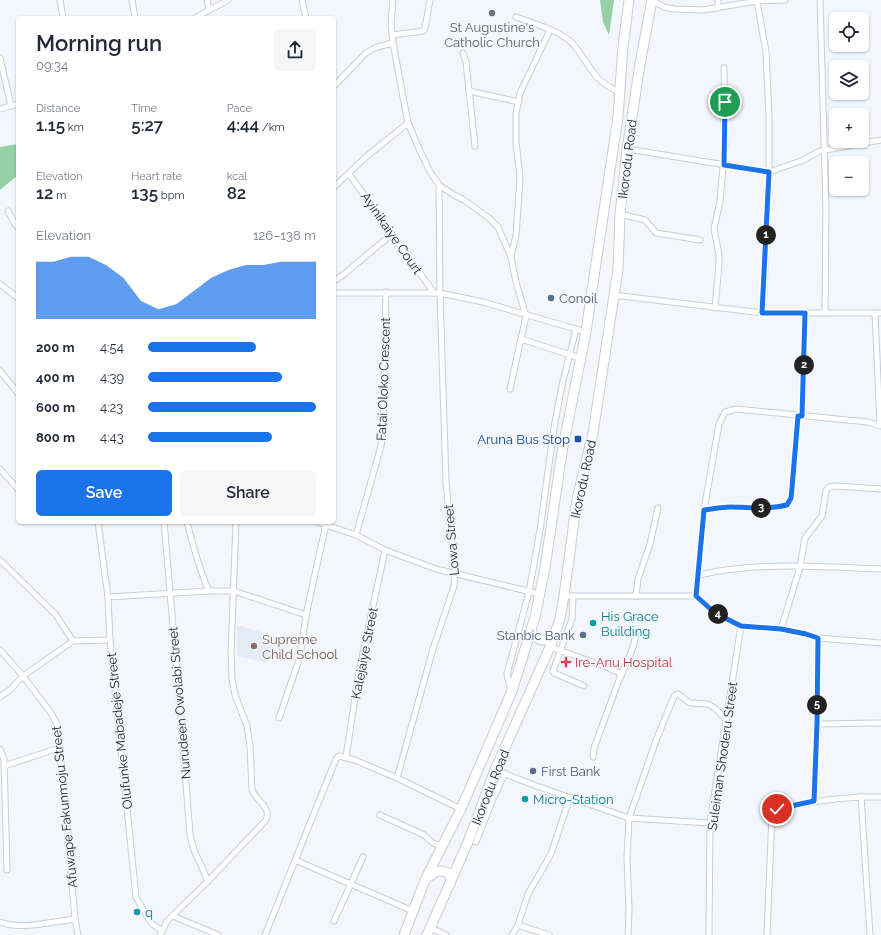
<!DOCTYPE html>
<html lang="en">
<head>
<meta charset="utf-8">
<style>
	:root { --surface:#fff; --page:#f6f6f7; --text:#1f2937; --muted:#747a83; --accent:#1a73e8 }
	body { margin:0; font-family:Raleway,sans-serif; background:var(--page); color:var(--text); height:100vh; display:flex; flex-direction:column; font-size:15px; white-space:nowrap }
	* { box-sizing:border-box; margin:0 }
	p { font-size:13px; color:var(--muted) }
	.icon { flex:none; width:22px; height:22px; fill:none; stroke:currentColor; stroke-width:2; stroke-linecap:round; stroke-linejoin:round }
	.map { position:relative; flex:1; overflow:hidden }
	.sheet { position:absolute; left:16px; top:16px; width:320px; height:508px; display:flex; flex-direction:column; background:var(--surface); border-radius:6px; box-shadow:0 1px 3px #0004 }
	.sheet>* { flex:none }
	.buttons { position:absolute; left:829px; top:12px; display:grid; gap:8px }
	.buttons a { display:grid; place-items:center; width:40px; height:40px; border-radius:6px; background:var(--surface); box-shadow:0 1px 3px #0004; font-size:20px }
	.pin { position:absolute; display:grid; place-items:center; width:34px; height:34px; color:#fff; margin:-17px; border:2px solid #fff; border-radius:50%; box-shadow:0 1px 4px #0007 }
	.km { position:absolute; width:20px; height:20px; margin:-10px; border-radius:50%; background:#222; color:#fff; font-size:11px; line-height:20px; text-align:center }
	.round { display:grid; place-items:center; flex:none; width:42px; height:42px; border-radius:6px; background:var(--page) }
	.head { display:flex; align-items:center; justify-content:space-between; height:68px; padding:0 20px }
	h1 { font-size:22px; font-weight:600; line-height:30px }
	.metrics { display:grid; grid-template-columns:repeat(3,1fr); gap:6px; height:68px; padding:4px 20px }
	.metrics div { display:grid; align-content:center }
	.metrics b { font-size:17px; font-weight:600 }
	.metrics small { font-size:11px; font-weight:400 }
	.metrics p { font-size:11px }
	.chart { height:112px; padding:8px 20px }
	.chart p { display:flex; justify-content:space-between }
	.chart svg { width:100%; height:72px; margin-top:4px; fill:var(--accent); opacity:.7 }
	.action { display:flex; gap:8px; margin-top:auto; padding:8px 20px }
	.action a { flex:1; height:46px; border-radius:6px; background:var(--accent); color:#fff; font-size:16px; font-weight:600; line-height:46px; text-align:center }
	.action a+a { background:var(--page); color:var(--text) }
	ul { padding:0 20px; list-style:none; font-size:13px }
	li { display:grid; grid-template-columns:64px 48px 1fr; align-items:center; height:30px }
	li i { height:10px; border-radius:5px; background:var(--accent) }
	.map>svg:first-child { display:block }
	.built { fill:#e3ecf7 }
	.forest { fill:#95cfa6 }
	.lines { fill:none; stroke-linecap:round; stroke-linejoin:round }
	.street-casing { stroke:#c9ced2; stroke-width:7 }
	.highway-casing { stroke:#c9ced2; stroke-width:11 }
	.street { stroke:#fff; stroke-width:5 }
	.highway { stroke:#fff; stroke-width:9 }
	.route-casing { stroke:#fff; stroke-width:8 }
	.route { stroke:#1a73e8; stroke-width:5 }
	.worship-dot { fill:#6b7280; stroke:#f3f7fc; stroke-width:1.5 }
	.service-dot { fill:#5c6f8a; stroke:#f3f7fc; stroke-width:1.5 }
	.transit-dot { fill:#1a4fb4; stroke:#f3f7fc; stroke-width:1.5 }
	.culture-dot { fill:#0f9aa8; stroke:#f3f7fc; stroke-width:1.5 }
	.education-dot { fill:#8d6e63; stroke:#f3f7fc; stroke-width:1.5 }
	.health-dot { fill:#e0444e; stroke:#f3f7fc; stroke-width:1.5 }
	.labels { text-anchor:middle; stroke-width:3; stroke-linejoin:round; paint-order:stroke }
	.worship-label { font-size:13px; fill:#5b616d; stroke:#f3f7fc }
	.street-label { font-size:13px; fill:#262729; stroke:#f3f7fc }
	.service-label { font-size:13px; fill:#4e5e75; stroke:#f3f7fc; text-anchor:start }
	.transit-label { font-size:13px; fill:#164399; stroke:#f3f7fc; text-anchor:end }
	.culture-label { font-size:13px; fill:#0d838f; stroke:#f3f7fc; text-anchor:start }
	.education-label { font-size:13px; fill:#785e54; stroke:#f3f7fc; text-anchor:start }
	.health-label { font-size:13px; fill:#be3a42; stroke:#f3f7fc; text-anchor:start }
</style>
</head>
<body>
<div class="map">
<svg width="881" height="935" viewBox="0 0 881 935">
	<rect width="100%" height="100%" fill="#f3f7fc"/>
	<polygon class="built" points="237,625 275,636 266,663 237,656"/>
	<g class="forest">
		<polygon points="600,0 614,0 609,35 603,22"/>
		<polygon points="18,144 18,175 0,190 0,147"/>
	</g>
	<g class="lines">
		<defs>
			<g id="street">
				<polyline points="60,0 63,18"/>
				<polyline points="132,0 135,18"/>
				<polyline points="207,0 209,10"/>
				<polyline points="302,0 306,18"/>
				<polyline points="393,0 391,23 393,43 408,123 420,151 430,172 439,185 454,195 464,200 489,218 498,227 511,257 516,282 526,316 510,389"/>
				<polyline points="652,0 664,7 674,9 703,10 757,1 785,0"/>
				<polyline points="718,0 718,8"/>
				<polyline points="820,0 826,208 825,313"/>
				<polyline points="757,1 766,52 769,116 769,172 763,313"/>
				<path d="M516 17C534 24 557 29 572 43 582 54 588 67 598 78 604 85 613 88 620 94"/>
				<polyline points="195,18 228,0"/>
				<polyline points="392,35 423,31 425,28 430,0"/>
				<polyline points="463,53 466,62 475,146"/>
				<polyline points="0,58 11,106"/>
				<polyline points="334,86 366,53 377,47 393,43"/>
				<polyline points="469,91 519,102"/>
				<polyline points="0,109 18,104"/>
				<polyline points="627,149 769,172 801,161 820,151 881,140"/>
				<polyline points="349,174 434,293"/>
				<polyline points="334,187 367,156 408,123"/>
				<polyline points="8,211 15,224 18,227"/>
				<polyline points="620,214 645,220 656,233 700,240"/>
				<polyline points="511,256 516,236 520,178 516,142 516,113 520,93 550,30"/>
				<polyline points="334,281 343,275 392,234"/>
				<polyline points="0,284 18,298"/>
				<polyline points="334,293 440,293 483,302 586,332"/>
				<polyline points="613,295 763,313 881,313"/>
				<polyline points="715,308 719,265 719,254 714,229 720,201 725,145 724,122 725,109 724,68"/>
				<polyline points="875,313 880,425"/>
				<polyline points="521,339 580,358"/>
				<polyline points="0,371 18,393"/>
				<polyline points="802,416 805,313"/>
				<polyline points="0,469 18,489"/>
				<path d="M704 510C713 509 721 507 730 507 749 507 768 510 787 505L791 498 792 488 798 416"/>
				<polyline points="98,522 108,597 110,640 136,897 151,923 162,931"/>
				<polyline points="164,522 181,719 190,835 194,850 208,881"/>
				<path d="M187 522C193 546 199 569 209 591"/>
				<polyline points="317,522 356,535 385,550 436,569 540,594"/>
				<polyline points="356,535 381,446 383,432 386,292"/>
				<polyline points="0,560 56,615 73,641"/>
				<path d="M699 575C758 561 821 567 881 569"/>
				<polyline points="564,596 696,596 715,613 741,626 781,629 806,634 818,638 881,643"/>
				<polyline points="636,596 638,579 650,544 658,508"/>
				<polyline points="696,596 704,510 719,424 725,412 736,409 868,422 881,426"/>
				<polyline points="108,597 209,591 234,591 306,615"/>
				<polyline points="573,597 572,619 553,671 554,673 584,686"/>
				<polyline points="781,629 800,567 805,538 822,516 826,491 829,487 835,486 881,489"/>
				<polyline points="550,647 604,666 622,674"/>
				<polyline points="0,650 23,676 51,713 57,724 65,798 75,919 78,935"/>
				<polyline points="511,691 507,674 529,592 540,530 554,428 562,385 576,329"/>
				<polyline points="0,697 11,689 23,676 73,641 110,640"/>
				<polyline points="279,718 300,657 306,615 326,524"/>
				<polyline points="817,724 881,723"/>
				<polyline points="0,749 4,759 7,870"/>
				<polyline points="346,757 359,672 385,550"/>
				<polyline points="593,757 594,748 619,680 630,655 634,644 636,632"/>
				<polyline points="4,766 59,748"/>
				<polyline points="495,770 531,784 629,818 710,823"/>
				<polyline points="397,778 433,649 454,586 455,574 446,483 440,293 439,185"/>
				<polyline points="861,796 870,935"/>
				<polyline points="814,801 817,724 818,638"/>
				<polyline points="380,815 424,835 433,843 442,846"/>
				<polyline points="476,842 493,799 505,773"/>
				<polyline points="295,860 413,911"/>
				<polyline points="173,916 218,935"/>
				<polyline points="334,921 363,857"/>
				<path d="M0 922C20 930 53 922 75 919"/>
				<polyline points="518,925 549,935"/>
				<polyline points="431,928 446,935"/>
				<path d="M160 935 167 921 208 881 266 820C272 807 256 801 252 790L250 746 247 726 235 695 232 679 231 653 236 522"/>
				<polyline points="265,935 336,759 339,756 355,760 397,778 461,809"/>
				<polyline points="512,935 518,925 528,894 551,854 570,797"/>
				<polyline points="628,935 629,910 627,857 629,818 657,738 673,699 675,695 678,694 690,703 708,704 716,709 726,720"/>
				<polyline points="709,935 710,823 741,626"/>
				<path d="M767 935 772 815 774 811 777 809C812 801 846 796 881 797"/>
			</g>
			<g id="highway">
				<path d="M531 632C541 643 546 643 555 632"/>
				<path d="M427 878C435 872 440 868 449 874L451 878 450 884"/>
				<polyline points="404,935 425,880 461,809 512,691 535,617 545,568 562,452 586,332 592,290 618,117 623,46 629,0"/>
				<polyline points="427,935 468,842 495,770 550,647 560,619 564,596 577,499 593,433 618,269 620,214 627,149 640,64 652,0"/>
			</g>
		</defs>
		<use href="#street" class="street-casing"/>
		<use href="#highway" class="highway-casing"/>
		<use href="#street" class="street"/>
		<use href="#highway" class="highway"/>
	</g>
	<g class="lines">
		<defs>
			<path id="route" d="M725 102 724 165 769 172 762 313H805L802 416H798L792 488 791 498 787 505C768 510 749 507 730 507 721 507 713 509 704 510L696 596 715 613 741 626 781 629 806 634 818 638 817 724 814 801 777 809"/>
		</defs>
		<use href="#route" class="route-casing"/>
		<use href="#route" class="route"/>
	</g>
	<circle class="worship-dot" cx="492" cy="13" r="4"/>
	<g class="service-dot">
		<circle cx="551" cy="298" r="4"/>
		<circle cx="583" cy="635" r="4"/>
		<circle cx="533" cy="771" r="4"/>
	</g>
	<rect class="transit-dot" x="574" y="435" width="8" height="8" rx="2"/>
	<g class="culture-dot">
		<circle cx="593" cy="623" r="4"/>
		<circle cx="525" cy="799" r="4"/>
		<circle cx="137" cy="912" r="4"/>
	</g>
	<circle class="education-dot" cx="254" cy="646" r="4"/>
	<path class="health-dot" d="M564 656h4v4h4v4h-4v4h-4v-4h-4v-4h4z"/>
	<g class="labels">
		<g class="worship-label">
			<text x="492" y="32">St Augustine's<tspan x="492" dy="15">Catholic Church</tspan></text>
		</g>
		<g class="street-label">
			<text transform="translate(627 159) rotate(-83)" y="5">Ikorodu Road</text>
			<text transform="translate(392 233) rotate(55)" y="5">Ayinikaiye Court</text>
			<text transform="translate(383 379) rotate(-88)" y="5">Fatai Oloko Crescent</text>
			<text transform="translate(583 479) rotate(-78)" y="5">Ikorodu Road</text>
			<text transform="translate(451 540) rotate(-95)" y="5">Lowa Street</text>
			<text transform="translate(364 653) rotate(-79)" y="5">Kalejaiye Street</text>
			<text transform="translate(179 703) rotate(-95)" y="5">Nurudeen Owolabi Street</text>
			<text transform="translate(119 731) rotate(-96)" y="5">Olufunke Mabadeje Street</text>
			<text transform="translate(722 756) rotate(-82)" y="5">Suleiman Shoderu Street</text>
			<text transform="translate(490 787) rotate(-68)" y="5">Ikorodu Road</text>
			<text transform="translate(64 807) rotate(-96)" y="5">Afuwape Fakunmoju Street</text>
		</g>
		<g class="service-label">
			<text x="559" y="303">Conoil</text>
			<text x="575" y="640" text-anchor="end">Stanbic Bank</text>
			<text x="541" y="776">First Bank</text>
		</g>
		<g class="transit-label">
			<text x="570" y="444">Aruna Bus Stop</text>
		</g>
		<g class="culture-label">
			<text x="601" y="621">His Grace<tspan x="601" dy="15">Building</tspan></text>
			<text x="533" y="804">Micro-Station</text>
			<text x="145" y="917">q</text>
		</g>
		<g class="education-label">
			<text x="262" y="644">Supreme<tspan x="262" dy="15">Child School</tspan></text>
		</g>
		<g class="health-label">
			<text x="575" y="667">Ire-Anu Hospital</text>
		</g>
	</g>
</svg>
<div class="buttons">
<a><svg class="icon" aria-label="locate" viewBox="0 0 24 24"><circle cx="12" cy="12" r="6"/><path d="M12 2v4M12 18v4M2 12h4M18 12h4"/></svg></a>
<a><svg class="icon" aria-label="layers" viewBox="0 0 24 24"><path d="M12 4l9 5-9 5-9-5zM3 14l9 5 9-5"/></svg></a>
<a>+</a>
<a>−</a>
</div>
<div class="pin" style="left:725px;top:102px;background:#1e9e55"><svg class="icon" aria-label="arrive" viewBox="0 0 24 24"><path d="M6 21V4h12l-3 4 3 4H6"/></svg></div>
<div class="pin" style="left:777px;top:809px;background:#d93025"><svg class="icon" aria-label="check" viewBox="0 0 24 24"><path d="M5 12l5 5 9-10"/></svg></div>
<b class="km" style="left:766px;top:235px">1</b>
<b class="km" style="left:804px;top:365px">2</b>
<b class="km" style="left:761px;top:508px">3</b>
<b class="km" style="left:718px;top:614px">4</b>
<b class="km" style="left:817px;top:705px">5</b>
<section class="sheet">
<div class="head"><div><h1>Morning run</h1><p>09:34</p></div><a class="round"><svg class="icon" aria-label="share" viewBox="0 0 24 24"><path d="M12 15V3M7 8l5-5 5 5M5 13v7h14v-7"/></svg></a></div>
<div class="metrics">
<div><p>Distance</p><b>1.15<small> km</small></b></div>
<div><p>Time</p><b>5:27</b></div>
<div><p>Pace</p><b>4:44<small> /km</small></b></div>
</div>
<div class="metrics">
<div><p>Elevation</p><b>12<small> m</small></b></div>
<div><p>Heart rate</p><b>135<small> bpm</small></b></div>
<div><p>kcal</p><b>82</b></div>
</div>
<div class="chart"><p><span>Elevation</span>126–138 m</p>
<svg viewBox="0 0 160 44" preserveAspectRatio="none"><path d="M0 44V9L10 9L20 6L30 6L40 11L50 19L60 33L70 38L80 35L90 27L100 19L110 14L120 11L130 11L140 9L150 9L160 9V44z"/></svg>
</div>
<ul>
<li><b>200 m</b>4:54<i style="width:64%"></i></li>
<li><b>400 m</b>4:39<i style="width:80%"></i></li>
<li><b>600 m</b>4:23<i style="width:100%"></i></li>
<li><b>800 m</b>4:43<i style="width:74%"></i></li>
</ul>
<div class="action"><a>Save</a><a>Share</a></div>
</section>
</div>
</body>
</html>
